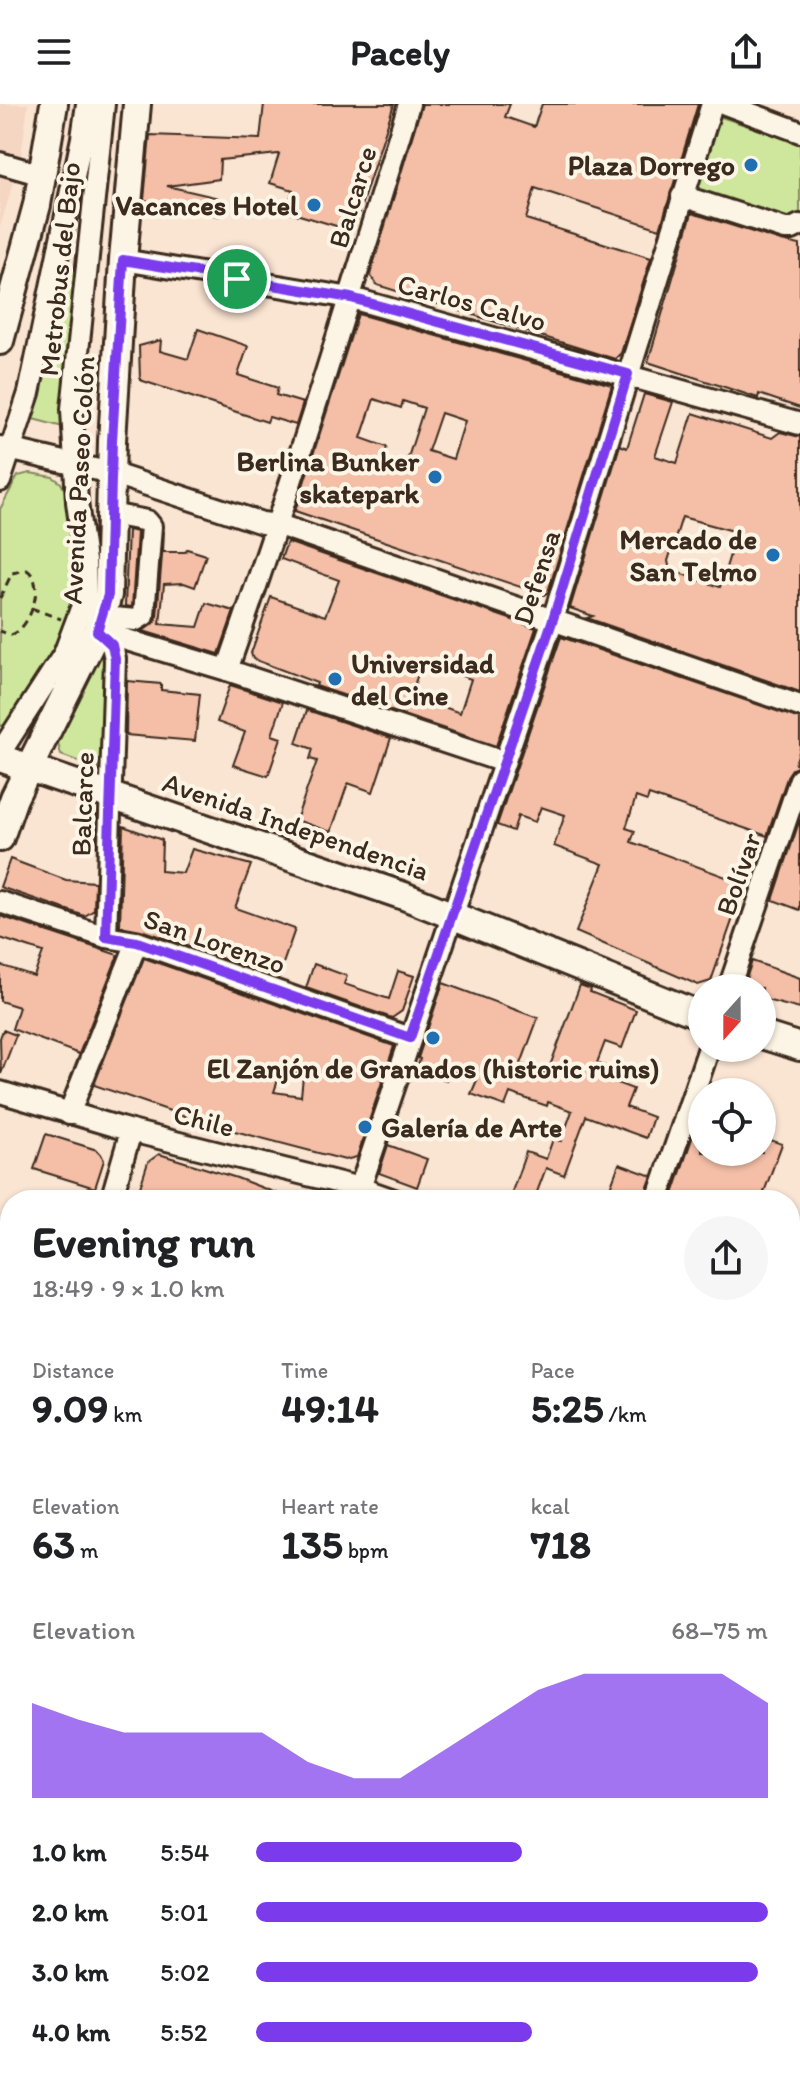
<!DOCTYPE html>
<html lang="en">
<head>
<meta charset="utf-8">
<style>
	:root { --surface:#fff; --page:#f6f6f6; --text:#202124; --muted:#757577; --accent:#7c3aed }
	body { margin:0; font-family:Itim,sans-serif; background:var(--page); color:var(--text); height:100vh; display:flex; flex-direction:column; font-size:30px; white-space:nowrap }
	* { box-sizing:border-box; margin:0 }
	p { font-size:26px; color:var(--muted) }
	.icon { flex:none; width:44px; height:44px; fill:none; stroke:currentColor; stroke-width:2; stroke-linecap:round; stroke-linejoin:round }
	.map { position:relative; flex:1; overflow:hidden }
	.panel { position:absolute; left:0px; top:1086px; width:800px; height:888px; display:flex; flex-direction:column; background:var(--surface); border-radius:32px 32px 0 0; box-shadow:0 2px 6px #0004 }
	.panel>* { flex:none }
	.needle { width:52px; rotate:201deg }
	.tools { position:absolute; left:688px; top:870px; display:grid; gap:16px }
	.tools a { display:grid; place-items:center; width:88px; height:88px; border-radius:50%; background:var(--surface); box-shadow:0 2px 6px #0004; font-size:40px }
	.pin { position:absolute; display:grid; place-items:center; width:68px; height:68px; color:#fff; margin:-34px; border:4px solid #fff; border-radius:50%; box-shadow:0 2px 8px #0007 }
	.round { display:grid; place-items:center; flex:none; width:84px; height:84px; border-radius:42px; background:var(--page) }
	.summary { display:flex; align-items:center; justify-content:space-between; height:136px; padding:0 32px }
	h1 { font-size:44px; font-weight:800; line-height:60px }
	.metrics { display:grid; grid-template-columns:repeat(3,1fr); gap:12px; height:136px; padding:8px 32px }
	.metrics div { display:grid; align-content:center }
	.metrics b { font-size:40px; font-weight:800 }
	.metrics small { font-size:22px; font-weight:400 }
	.metrics p { font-size:22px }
	.chart { height:224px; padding:16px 32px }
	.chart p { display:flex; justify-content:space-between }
	.chart svg { width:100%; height:144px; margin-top:8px; fill:var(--accent); opacity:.7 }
	ul { padding:0 32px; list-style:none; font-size:26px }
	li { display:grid; grid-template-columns:128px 96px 1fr; align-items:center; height:60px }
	li i { height:20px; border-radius:10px; background:var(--accent) }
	header { display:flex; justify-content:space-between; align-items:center; height:104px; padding:0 32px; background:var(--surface); font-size:36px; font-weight:800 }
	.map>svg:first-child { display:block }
	.built { fill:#f4d6c2 }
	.green { fill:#cee79d; stroke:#84885e; stroke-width:2 }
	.building { fill:#f4bea7; stroke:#3b2a1e; stroke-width:2; fill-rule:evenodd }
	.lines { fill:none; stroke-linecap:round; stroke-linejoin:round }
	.minor-casing { stroke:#3b2a1e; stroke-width:26 }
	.major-casing { stroke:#3b2a1e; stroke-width:32 }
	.path { stroke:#3b2a1e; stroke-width:3; stroke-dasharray:8 6; stroke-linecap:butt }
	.minor { stroke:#fcf5e5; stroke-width:20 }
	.major { stroke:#fcf5e5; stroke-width:26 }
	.route-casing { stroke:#fff; stroke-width:16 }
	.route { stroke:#7c3aed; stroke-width:10 }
	.poi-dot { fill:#1f6fb2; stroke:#fcf5e5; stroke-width:3 }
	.labels { text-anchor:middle; stroke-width:8; stroke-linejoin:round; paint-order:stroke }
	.poi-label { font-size:28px; font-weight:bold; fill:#3b2a1e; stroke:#fcf5e5; text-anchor:end }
	.street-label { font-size:28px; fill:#3b2a1e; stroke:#fcf5e5 }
</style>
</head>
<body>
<header><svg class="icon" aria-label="menu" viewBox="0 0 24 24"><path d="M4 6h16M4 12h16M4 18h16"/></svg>Pacely<svg class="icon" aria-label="share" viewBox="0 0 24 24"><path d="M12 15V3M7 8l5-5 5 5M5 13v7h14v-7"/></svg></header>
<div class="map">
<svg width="800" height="1974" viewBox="0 0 800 1974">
	<rect width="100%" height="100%" fill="#fae4d2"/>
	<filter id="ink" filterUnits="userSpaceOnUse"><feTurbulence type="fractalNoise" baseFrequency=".0125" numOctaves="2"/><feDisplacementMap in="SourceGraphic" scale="16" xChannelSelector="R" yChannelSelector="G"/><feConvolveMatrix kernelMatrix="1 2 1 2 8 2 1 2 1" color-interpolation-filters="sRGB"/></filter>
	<g filter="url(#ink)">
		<polygon class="built" points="0,0 28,0 21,51 0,123"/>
		<g class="green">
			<polygon points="718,12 800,39 800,129 700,93 695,84"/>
			<polygon points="65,162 78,164 63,323 33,315"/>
			<polygon points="30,369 53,373 61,379 68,392 73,412 78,493 57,551 19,607 6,621 0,622 0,405 18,372"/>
			<polygon points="99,551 105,553 104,659 96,664 61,651 57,635"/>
		</g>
		<g class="building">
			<polygon points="264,0 394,0 353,127 286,107 293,86 270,79 279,50 220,56 219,75 167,82 219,94 219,112 144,96 150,31 260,35"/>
			<polygon points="422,0 510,0 505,13 534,23 542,0 698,0 660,125 535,84 526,115 651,154 621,249 615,255 377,181 370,171"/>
			<polygon points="692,109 781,137 800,141 800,304 759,290 758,294 648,258"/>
			<path d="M358 210 612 281 548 488 544 491 295 407ZM374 295 401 304 403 297 424 304 404 366 381 359 387 343 361 334ZM441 309 465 317 453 355 428 347Z"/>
			<polygon points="198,225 248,242 238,271 278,284 276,291 303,299 296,321 269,313 267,318 140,276 139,242 161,236 160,247 188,255"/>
			<path d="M644 290 673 298 655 352 677 359 693 309 772 334 780 328 800 333V588L587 514 593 512 570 504 620 341 627 344ZM682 413 737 428 720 483 670 466 668 457Z"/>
			<polygon points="128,426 137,428 132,503 125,502"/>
			<polygon points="164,427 163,448 185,448 187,445 206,451 195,483 184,479 164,480 160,520 198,523 206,499 234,507 219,550 143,527 155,518 157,513"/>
			<path d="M287 438 536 524 496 642 316 582 317 579 253 555 251 549 271 493 325 512 339 476 281 455ZM422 558 471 575 460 609 411 591Z"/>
			<polygon points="561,533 800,615 800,645 795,660 800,662 792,665 788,671 767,732 649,691 647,697 636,693 626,724 635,727 631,738 745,780 711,877 698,881 576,828 603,760 554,742 565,711 541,703 535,718 518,712 513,727 497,721"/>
			<polygon points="127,577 161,580 161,586 200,590 195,637 126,631"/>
			<polygon points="230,581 283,598 272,631 281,634 268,672 233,661 245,628 217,618"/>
			<polygon points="307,606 391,634 373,688 348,679 331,728 296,716 317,657 310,655 313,645 296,639"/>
			<polygon points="88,710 97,711 96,742 76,742"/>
			<polygon points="800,715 800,806 773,796"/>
			<polygon points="123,722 162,736 161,767 183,769 192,745 251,761 235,804 295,825 278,874 141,826 120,822"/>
			<polygon points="10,755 66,776 95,778 94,806 85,812 0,783"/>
			<polygon points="0,812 118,851 79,950 12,925 19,903 0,897 0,861 34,872 43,848 0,834"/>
			<path d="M144 854 394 942 357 1053 345 1056 208 1020 94 981ZM282 964 303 972 301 992 274 988Z"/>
			<polygon points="752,857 800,874 800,905 762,895 762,884 743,884"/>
			<polygon points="314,860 347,872 344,880 389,895 398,867 414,872 402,907 392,914 306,884"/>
			<polygon points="443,879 538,914 521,960 547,970 580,881 591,885 590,888 636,906 622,944 605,938 597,959 614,966 612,971 616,973 614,978 633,985 626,1003 653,1013 646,1034 586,1012 564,1071 546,1064 534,1096 509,1096 526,1048 546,1055 553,1035 561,1037 572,1007 548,998 547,1002 510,989 505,1002 471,990 477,976 450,966 446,976 417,965 420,955 418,954"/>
			<polygon points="3,926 16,931 1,970 0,934"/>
			<polygon points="701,1008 702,1048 727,1048 741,1053 743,1048 762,1048 762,1033 782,1040 761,1096 671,1096"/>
			<polygon points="46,1030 97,1046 101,1050 104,1056 95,1084 34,1065"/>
			<polygon points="388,1041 427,1055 417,1083 379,1069"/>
			<polygon points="159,1050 237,1074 294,1096 136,1096 148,1058"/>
			<polygon points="619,1060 652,1072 643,1096 619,1096 607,1092"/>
		</g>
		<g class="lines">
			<defs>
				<g id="minor">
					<polyline points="725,0 800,28"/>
					<polyline points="0,59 42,71"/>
					<polyline points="682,92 785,125 792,125 800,121"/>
					<polyline points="123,156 351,194 800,320"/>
					<polyline points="0,343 111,369 262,419 279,421 800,602"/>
					<polyline points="0,377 29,289 82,34 87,0"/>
					<polyline points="102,513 136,516 144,511 151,422 147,417 111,410"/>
					<polyline points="97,527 227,566 504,658"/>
					<polyline points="98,528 112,541 115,555 106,833"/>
					<path d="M227 566C293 379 351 190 409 0"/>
					<polyline points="0,649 64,550 85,494 85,457 77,398 72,305 104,0"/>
					<polyline points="0,798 106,833 137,838 410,934"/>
					<polyline points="729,884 800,675"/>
					<polyline points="0,988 131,1027 360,1084 394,1096"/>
					<polyline points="69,1010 137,838"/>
					<polyline points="111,1096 131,1027"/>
					<polyline points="356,1096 553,515 712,0"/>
					<polyline points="657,1096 709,944"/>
					<polyline points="790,1229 800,1232"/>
					<polyline points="0,1266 10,1270"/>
					<polyline points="0,1451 10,1421"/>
					<polyline points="790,1573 800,1543"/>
					<polyline points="0,1575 10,1578"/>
					<polyline points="0,1710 10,1679"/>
					<polyline points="790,1818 800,1821"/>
					<polyline points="63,1974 67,1964"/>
					<polyline points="361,1974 365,1964"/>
					<polyline points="657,1974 661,1964"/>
				</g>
				<g id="major">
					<polyline points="0,237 37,101 54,0"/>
					<polyline points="0,654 404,792 702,912"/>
					<polyline points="0,734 14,694 97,527 108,491 112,337 123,156 137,0"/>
					<polyline points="762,931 800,943"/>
					<polyline points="0,1881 10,1884"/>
					<polyline points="271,1964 304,1974"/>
				</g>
			</defs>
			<use href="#minor" class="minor-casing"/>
			<use href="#major" class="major-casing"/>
			<g class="path">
				<path d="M0 494 12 469 27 466C47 479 29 526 11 531L0 527"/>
				<polyline points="31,504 61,515"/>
			</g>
			<use href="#minor" class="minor"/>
			<use href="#major" class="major"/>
		</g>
	</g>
	<g class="lines" filter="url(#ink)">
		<defs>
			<polygon id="route" points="123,156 351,194 628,270 553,515 410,934 137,838 106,833 115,555 112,541 97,527 108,491 112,337"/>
		</defs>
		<use href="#route" class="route-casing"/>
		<use href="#route" class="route"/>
	</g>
	<g class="poi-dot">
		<circle cx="751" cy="61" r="8"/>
		<circle cx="314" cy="101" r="8"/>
		<circle cx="435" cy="373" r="8"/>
		<circle cx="773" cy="451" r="8"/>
		<circle cx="335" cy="575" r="8"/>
		<circle cx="433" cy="934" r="8"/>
		<circle cx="365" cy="1023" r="8"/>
	</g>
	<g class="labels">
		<g class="poi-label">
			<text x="735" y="71">Plaza Dorrego</text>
			<text x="298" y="111">Vacances Hotel</text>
			<text x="419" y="367">Berlina Bunker<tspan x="419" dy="32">skatepark</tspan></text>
			<text x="757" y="445">Mercado de<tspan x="757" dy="32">San Telmo</tspan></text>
			<text x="351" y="569" text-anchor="start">Universidad<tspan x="351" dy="32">del Cine</tspan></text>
			<text x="433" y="974" text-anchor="middle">El Zanjón de Granados (historic ruins)</text>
			<text x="381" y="1033" text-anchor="start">Galería de Arte</text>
		</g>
		<g class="street-label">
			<text transform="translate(352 93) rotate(-73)" y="10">Balcarce</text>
			<text transform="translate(59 165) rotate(-84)" y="10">Metrobus del Bajo</text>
			<text transform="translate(472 198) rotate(15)" y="10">Carlos Calvo</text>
			<text transform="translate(78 376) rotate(-87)" y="10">Avenida Paseo Colón</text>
			<text transform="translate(536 473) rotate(-72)" y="10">Defensa</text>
			<text transform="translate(82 700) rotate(-88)" y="10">Balcarce</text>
			<text transform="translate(296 722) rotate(19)" y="10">Avenida Independencia</text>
			<text transform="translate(738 770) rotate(-71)" y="10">Bolívar</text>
			<text transform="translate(215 837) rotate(19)" y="10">San Lorenzo</text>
			<text transform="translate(204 1016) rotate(14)" y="10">Chile</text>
		</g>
	</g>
</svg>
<div class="tools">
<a><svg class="needle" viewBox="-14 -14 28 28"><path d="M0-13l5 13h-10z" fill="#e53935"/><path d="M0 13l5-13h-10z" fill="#757577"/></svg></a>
<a><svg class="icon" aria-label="locate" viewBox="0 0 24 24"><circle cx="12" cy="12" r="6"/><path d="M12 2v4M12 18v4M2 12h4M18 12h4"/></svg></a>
</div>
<div class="pin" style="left:237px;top:175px;background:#1e9e55"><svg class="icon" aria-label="arrive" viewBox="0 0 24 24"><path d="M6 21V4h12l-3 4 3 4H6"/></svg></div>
<section class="panel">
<div class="summary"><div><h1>Evening run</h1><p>18:49 · 9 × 1.0 km</p></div><a class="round"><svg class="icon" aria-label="share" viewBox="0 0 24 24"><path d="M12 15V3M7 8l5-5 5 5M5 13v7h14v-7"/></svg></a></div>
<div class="metrics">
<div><p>Distance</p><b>9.09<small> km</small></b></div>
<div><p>Time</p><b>49:14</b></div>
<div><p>Pace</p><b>5:25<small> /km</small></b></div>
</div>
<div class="metrics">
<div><p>Elevation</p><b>63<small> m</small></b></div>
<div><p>Heart rate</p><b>135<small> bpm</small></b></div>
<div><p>kcal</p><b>718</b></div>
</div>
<div class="chart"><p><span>Elevation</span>68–75 m</p>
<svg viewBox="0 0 160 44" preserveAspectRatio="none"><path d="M0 44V15L10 20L20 24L30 24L40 24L50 24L60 33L70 38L80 38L90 29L100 20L110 11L120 6L130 6L140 6L150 6L160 15V44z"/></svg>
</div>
<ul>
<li><b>1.0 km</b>5:54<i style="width:52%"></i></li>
<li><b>2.0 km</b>5:01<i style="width:100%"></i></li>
<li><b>3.0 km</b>5:02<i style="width:98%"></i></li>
<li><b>4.0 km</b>5:52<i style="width:54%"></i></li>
</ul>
</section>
</div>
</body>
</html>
